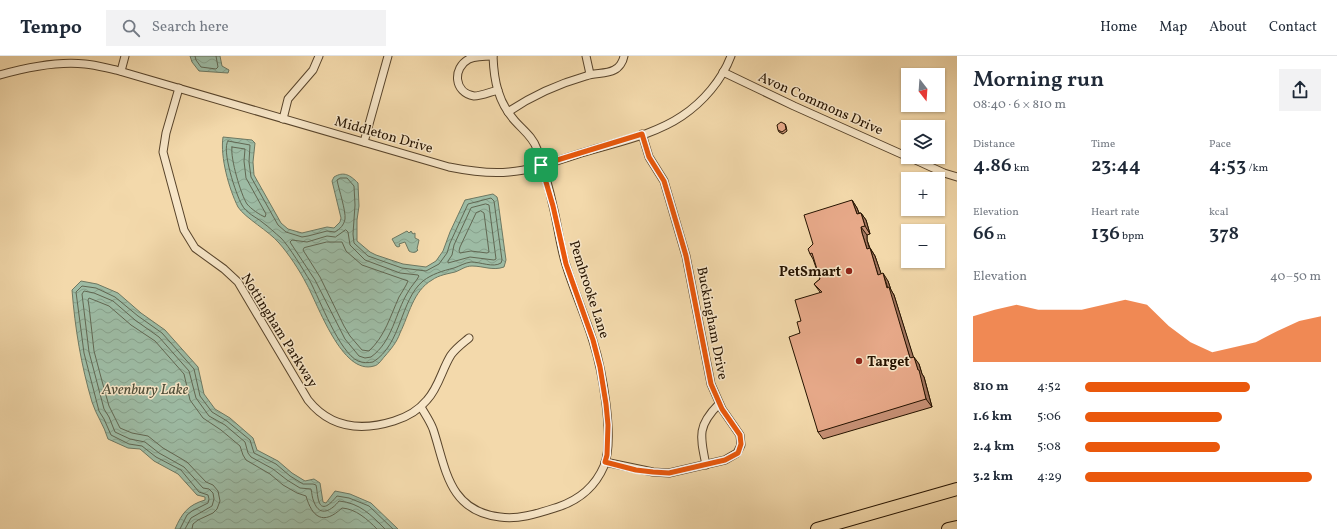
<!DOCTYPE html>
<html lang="en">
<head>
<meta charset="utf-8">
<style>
	:root { --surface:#fff; --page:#f2f2f3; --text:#1f2937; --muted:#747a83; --line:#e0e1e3; --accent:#ea580c }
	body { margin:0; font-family:Vollkorn,serif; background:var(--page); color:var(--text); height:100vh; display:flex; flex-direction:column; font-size:15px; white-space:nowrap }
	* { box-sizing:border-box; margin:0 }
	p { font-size:13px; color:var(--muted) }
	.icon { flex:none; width:22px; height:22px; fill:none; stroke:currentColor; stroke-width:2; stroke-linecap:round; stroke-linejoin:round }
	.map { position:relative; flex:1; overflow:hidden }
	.sheet { display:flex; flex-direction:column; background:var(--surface); width:380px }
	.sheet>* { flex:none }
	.needle { width:26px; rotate:163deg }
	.controls { position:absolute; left:901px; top:12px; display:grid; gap:8px }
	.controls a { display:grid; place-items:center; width:44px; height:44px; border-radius:0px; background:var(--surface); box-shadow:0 1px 3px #0004; font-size:20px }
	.pin { position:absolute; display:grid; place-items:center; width:34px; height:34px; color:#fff; margin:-17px; border-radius:8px; box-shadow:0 2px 6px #0006 }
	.round { display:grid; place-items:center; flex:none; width:42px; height:42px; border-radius:0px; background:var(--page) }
	.head { display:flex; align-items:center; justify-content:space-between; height:68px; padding:0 16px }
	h1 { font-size:22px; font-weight:600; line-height:30px }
	.metrics { display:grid; grid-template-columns:repeat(3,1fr); gap:6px; height:68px; padding:4px 16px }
	.metrics div { display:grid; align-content:center }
	.metrics b { font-size:20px; font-weight:600 }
	.metrics small { font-size:11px; font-weight:400 }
	.metrics p { font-size:11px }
	.chart { height:112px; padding:8px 16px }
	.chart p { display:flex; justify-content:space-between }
	.chart svg { width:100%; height:72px; margin-top:4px; fill:var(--accent); opacity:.7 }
	ul { padding:0 16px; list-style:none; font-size:13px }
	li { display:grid; grid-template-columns:64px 48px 1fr; align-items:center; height:30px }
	li i { height:10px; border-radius:5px; background:var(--accent) }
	header { display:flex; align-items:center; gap:24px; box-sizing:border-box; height:56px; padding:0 20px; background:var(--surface); border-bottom:1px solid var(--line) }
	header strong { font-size:19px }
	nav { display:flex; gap:22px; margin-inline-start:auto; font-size:14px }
	.search { width:280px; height:36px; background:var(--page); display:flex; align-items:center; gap:10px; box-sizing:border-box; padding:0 14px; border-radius:0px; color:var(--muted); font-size:15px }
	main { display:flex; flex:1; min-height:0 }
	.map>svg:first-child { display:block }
	.water { fill:url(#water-waves); stroke:#6d7862 }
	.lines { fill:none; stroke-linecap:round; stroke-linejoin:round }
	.shore { stroke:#616752; stroke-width:1 }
	.street-casing { stroke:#58442b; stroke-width:9 }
	.highway-casing { stroke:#251300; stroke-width:14 }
	.street { stroke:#f7e6c8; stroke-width:7 }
	.highway { stroke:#f3d9ab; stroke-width:12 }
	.wall { fill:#c79176; stroke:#251300 }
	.shaded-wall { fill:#a27660; stroke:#251300 }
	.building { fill:#e7a989; stroke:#251300 }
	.route-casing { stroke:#fff; stroke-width:8 }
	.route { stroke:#ea580c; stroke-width:5 }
	.poi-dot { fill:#8f2418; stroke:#f7e6c8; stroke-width:1.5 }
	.labels { text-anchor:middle; stroke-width:3; stroke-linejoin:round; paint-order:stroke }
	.street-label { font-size:14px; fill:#251300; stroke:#f7e6c8 }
	.poi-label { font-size:14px; font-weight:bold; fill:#251300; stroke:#f7e6c8; text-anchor:end }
	.water-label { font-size:15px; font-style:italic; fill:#4f4e39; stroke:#f7e6c8 }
</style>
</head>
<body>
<header>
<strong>Tempo</strong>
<div class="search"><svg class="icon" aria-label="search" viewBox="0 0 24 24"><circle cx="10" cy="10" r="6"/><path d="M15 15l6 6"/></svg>Search here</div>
<nav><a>Home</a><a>Map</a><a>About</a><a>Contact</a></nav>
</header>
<main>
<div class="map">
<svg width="957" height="473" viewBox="0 0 957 473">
	<defs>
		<pattern id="water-waves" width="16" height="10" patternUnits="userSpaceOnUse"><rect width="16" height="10" fill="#9dbba4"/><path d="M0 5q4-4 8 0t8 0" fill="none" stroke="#87a08b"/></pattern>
	</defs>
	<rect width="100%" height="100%" fill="#f3d9ab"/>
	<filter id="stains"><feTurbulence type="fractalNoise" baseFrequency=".005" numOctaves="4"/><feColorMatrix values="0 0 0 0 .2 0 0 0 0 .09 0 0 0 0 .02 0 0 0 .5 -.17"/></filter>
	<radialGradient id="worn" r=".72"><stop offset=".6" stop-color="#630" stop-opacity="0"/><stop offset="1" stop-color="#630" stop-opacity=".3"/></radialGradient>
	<g class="water">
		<polygon points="190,0 220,0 222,10 229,14 228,17 199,15 192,6"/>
		<path d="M223 81 252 84 255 87 253 106 254 119 281 167 288 173 302 177 327 171 334 172 340 166 341 162 332 125 334 121C344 115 350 119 358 127L359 150 357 164V185L370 196 376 199 403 208 426 211 436 205 443 195 450 176 465 144 493 138 497 141 498 145 506 204 504 211C493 215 483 210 472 210 465 210 461 214 455 216 447 218 439 219 432 224 413 235 409 259 400 277 397 286 391 293 385 300 382 303 379 309 374 310 342 320 318 248 306 227 300 215 288 197 279 187 269 175 245 162 238 151 229 133 220 101 223 81Z"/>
		<path d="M407 175 409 177 411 175 413 178 415 177V182L419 184 417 193 418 194C416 197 412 197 409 195L405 186 399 188 400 190 398 191 396 190 392 183Z"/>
		<path d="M81 225 97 228 118 237 141 257 165 274 198 311 204 338 215 353 230 362 253 382 257 394 278 405 292 417 305 425 314 423 320 427 323 446 326 447 335 435 350 438 371 447 398 473H175C182 457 188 449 205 444V441L197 439 178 418 154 405 140 393 128 392 108 383C104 369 96 359 92 346 81 309 75 272 72 234Z"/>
	</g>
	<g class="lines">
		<g class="shore">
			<polyline points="195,0 196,4 201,11 216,13 218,11 216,0"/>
			<path d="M228 85 250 89 249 106 251 121 278 169 286 176 302 181 308 180 327 175 335 176C340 173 344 169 345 163 346 155 339 134 337 124L340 122H347L354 130 355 149 353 178 354 187 368 200 402 212 426 215 439 208 447 197 450 187 468 148 491 142 494 145 502 204 501 207C493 212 481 206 471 206 464 207 460 210 454 212 442 215 432 218 423 225 400 244 402 288 373 306 368 307 363 307 358 305 339 296 320 244 310 225 304 215 289 190 281 182 275 177 269 171 262 166 256 161 246 157 242 149 236 139 221 93 228 85Z"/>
			<path d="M232 91 245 93 244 105 246 122 266 158 265 161C260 159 251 153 247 148 241 139 230 102 232 91Z"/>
			<polygon points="486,148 489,149 496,203 494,204 470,201 448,207 448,205 452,199 454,189 471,152"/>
			<polygon points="481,155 484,157 489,196 487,197 471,195 460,197 459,195 460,191 476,157"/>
			<path d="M346 174 348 176 350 189 365 204 400 217 418 219 419 220C416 226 411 230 408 236 395 257 393 285 371 301L365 302 359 300 345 283 315 224 290 186 292 184 307 186 327 180 335 181Z"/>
			<path d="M327 186H342L346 195 362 209 408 225C406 230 402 236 399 241 390 261 385 280 369 295L362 294 350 280 344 270 320 221 303 194 304 192Z"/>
			<path d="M180 473 187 459 192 455 208 447 209 443 208 439 199 436 181 414 156 401 142 390 129 388 111 379 104 363 99 355 84 297 76 236 82 230 96 232 115 241 138 260 162 277 194 313 200 340 212 356 227 365 250 384 254 397 276 408 290 420 303 428H313L316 429C317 433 317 437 318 442 321 459 332 446 337 440L349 442 369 450 393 473"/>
			<path d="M185 473 191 462 212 450 214 443 213 437 209 433 203 432 184 411 159 397 145 386 130 383 115 376 109 361 104 353 89 296 82 238 84 235 94 237 113 245 135 264 159 281 189 315 196 342 209 360 225 369 245 386 248 397 251 401 273 413 287 424 300 432 311 433C312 437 312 442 314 446 320 462 332 454 339 445 360 447 371 459 385 473"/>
			<path d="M192 473 193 468 198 464 213 457 217 453 220 445 218 435 213 429 206 426 187 406 163 392 148 380 132 377 120 372 109 350 102 325 94 295 89 250 88 244 89 242 109 250 131 269 155 285 184 318 190 344 203 362 221 374 240 390 243 399 246 404 270 418 283 429 297 437 306 440C312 461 323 470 342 452 356 453 367 463 377 473"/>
		</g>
		<defs>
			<g id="street">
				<path d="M493 0C486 0 476 0 469 3 452 12 454 37 474 40 481 40 490 36 498 34"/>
				<polyline points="586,0 590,18"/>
				<polyline points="121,15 125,0"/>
				<polyline points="723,16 794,50 908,101"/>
				<path d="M0 19C28 11 57 5 85 8 96 9 106 12 116 14L449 111C469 115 489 118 509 116 535 114 561 103 585 96 617 86 654 79 682 60 703 46 722 24 731 0"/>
				<path d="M179 32 166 77 163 96 184 174 195 192 224 213 238 226 308 344C331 373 362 375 394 365 407 361 418 355 427 344 439 331 442 313 451 299 456 292 463 287 469 282"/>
				<path d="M508 56C533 39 558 28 586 20 594 17 607 18 614 14 619 12 623 6 624 0"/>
				<polyline points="283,63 288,43 313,14 319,0"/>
				<polyline points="364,86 388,0"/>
				<polyline points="909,101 944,117 957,121"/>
				<path d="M421 351C425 358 430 365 433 373 446 412 448 455 500 461 519 464 539 457 558 451 579 444 595 431 604 410 615 383 602 313 593 285 585 259 574 235 566 209 560 190 558 170 553 150 549 131 543 111 537 93 533 81 523 74 515 65 498 46 494 25 493 0"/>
				<polyline points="605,406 653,416 669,417 725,404 737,397 741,389 740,379 722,353 711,328 686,200 664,125 649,101 642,78"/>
				<path d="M706 409C700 380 697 370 719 348"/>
			</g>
			<g id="highway">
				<polyline points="817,473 957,433"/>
				<polyline points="948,473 957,471"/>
			</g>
		</defs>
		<use href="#street" class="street-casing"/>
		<use href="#highway" class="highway-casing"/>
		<use href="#street" class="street"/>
		<use href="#highway" class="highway"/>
	</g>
	<g class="wall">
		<polygon points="785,68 786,70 787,75 783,78 779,76 778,74"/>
		<polygon points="852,144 857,152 859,157 861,157 866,164 870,178 867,179 867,184 870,192 875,200 881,218 888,225 891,234 894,239 913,301 919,308 922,318 924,321 932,351 823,383 818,376 800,277 801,265 820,236 814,228 820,223 813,203 810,198"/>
	</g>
	<g class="shaded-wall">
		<polygon points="852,144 857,152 862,165 857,158"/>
		<polygon points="861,157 866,164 870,178 865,170"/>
		<polygon points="861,171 867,179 867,184 872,201 867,193 862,177"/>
		<polygon points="870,192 875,200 884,226 878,219"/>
		<polygon points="883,217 888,225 891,234 894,239 916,309 910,302"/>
		<polygon points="914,301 919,308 922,318 924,321 932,351 926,343"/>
	</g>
	<g class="building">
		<polygon points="781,66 785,68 786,73 782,76 778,74 777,69"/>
		<polygon points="852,144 857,158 861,157 865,170 861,171 862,177 867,193 870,192 878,219 883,217 887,232 889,231 910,302 914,301 918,314 919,314 926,343 818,376 789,281 800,277 797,266 801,265 795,244 822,236 814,228 820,223 812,197 810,198 808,193 813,188 804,159"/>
	</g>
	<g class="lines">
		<defs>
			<polygon id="route" points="642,78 649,101 664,125 682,186 686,200 711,328 722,353 740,379 741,388 738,397 725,404 669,417 653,416 636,414 605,406 607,399 608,369 606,348 600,311 593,284 566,208 553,150 541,109"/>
		</defs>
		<use href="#route" class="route-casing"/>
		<use href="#route" class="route"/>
	</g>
	<g class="poi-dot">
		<circle cx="849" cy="215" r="4"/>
		<circle cx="859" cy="305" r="4"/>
	</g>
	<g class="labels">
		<g class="street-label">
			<text transform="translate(821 47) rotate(24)" y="5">Avon Commons Drive</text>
			<text transform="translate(384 78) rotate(16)" y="5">Middleton Drive</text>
			<text transform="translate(590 233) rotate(72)" y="5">Pembrooke Lane</text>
			<text transform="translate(713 267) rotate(79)" y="5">Buckingham Drive</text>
			<text transform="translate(280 274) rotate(58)" y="5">Nottingham Parkway</text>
		</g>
		<g class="poi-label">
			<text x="841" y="220">PetSmart</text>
			<text x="867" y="310" text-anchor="start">Target</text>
		</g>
		<g class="water-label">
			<text x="145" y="338">Avenbury Lake</text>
		</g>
	</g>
	<rect width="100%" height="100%" filter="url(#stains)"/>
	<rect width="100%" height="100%" fill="url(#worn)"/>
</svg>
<div class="controls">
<a><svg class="needle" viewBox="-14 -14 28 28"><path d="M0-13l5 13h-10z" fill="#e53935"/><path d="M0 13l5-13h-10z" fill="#747a83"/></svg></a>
<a><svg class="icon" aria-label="layers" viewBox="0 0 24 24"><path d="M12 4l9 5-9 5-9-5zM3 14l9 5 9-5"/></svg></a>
<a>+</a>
<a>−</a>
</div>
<div class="pin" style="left:541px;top:109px;background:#1e9e55"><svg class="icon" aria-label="arrive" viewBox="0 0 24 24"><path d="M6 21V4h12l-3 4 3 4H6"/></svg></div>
</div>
<section class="sheet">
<div class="head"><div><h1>Morning run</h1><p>08:40 · 6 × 810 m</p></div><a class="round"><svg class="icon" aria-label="share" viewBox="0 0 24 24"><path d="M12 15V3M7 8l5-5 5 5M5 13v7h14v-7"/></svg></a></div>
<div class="metrics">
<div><p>Distance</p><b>4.86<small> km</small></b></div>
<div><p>Time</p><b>23:44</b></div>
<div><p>Pace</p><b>4:53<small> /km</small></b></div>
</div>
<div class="metrics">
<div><p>Elevation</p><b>66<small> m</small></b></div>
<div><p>Heart rate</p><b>136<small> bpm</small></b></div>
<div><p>kcal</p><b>378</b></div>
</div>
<div class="chart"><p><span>Elevation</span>40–50 m</p>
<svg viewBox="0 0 160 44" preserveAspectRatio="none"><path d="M0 44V16L10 12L20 9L30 12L40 12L50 12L60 9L70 6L80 9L90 22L100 32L110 38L120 35L130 32L140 25L150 19L160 16V44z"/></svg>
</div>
<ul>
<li><b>810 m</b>4:52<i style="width:70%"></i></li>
<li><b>1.6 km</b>5:06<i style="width:58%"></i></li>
<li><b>2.4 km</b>5:08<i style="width:57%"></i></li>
<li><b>3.2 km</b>4:29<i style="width:96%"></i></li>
</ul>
</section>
</main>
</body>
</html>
